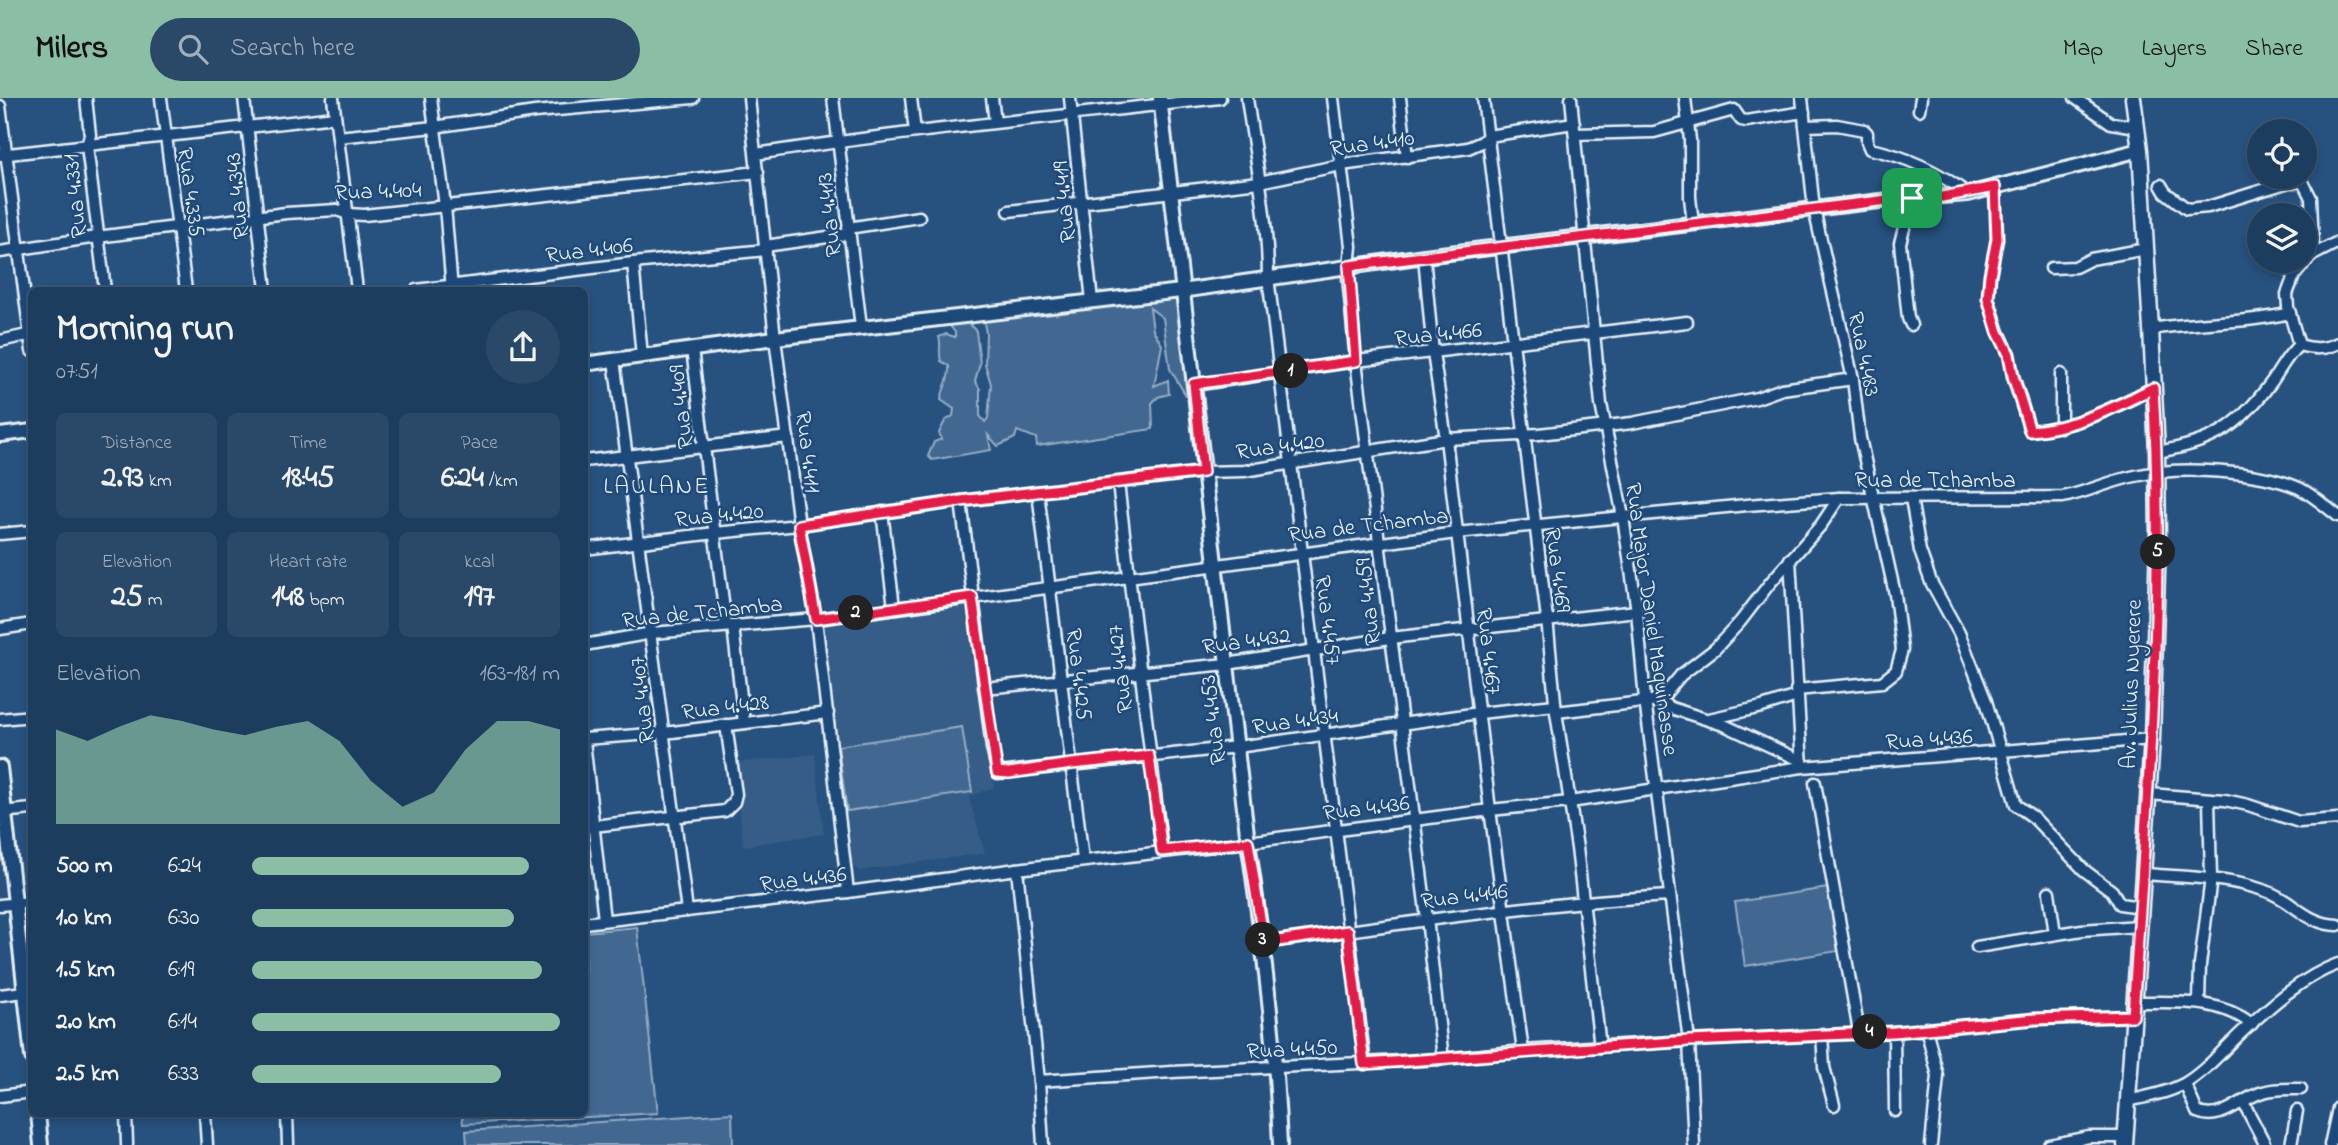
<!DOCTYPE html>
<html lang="en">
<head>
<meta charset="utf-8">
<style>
	:root { --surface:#1d3d5f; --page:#2a4868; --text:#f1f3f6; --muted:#a0aebd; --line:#3b5674; --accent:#8abfa5 }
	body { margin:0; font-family:"Indie Flower",sans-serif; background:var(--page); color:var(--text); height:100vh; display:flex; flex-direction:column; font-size:26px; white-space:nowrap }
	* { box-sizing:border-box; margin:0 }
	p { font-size:23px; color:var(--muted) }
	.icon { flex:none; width:38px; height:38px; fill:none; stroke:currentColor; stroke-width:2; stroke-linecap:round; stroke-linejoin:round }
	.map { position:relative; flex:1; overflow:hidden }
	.details { position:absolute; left:28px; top:189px; width:560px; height:830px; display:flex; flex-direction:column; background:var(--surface); border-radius:10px; box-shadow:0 4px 10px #0003,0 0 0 2px var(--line) }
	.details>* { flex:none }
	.controls { position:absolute; left:2247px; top:21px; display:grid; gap:14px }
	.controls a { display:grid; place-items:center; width:70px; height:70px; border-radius:50%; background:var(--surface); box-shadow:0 4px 10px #0003,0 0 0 2px var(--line); font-size:35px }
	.pin { position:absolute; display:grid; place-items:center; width:60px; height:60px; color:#fff; margin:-30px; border-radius:14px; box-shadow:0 4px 10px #0006 }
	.km { position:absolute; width:35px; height:35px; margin:-18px; border-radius:50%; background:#222; color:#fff; font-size:19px; line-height:35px; text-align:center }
	.round { display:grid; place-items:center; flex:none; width:74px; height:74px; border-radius:37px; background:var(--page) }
	.summary { display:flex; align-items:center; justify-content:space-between; height:119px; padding:0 28px }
	h1 { font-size:38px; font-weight:800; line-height:52px }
	.metrics { display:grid; grid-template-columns:repeat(3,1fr); gap:10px; height:119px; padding:7px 28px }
	.metrics div { display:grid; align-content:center; border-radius:10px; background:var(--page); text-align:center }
	.metrics b { font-size:30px; font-weight:800 }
	.metrics small { font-size:19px; font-weight:400 }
	.metrics p { font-size:19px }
	.chart { height:196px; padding:14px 28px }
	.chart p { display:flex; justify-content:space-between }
	.chart svg { width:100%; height:126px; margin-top:7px; fill:var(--accent); opacity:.7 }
	ul { padding:0 28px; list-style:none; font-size:23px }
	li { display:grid; grid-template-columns:112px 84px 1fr; align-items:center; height:52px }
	li i { height:18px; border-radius:9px; background:var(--accent) }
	header { display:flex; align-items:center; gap:42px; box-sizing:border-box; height:98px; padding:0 35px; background:var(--accent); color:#111 }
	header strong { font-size:33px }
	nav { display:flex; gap:38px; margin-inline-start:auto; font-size:24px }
	.search { width:490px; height:63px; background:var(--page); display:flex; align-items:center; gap:18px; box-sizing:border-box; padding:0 24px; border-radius:38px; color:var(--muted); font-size:26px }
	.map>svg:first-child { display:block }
	.built { fill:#355d88 }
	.green { fill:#436891; stroke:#96acc4; stroke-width:2 }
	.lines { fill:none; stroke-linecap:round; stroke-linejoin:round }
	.minor-casing { stroke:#e8f1f8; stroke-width:15 }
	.tertiary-casing { stroke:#e8f1f8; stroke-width:18 }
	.secondary-casing { stroke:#e8f1f8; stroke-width:19 }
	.minor { stroke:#1f4a7a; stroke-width:10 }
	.tertiary { stroke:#1f4a7a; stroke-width:12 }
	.secondary { stroke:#1f4a7a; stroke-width:14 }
	.route-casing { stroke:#fff; stroke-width:14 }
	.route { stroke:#e11d48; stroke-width:9 }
	.labels { text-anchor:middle; stroke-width:5; stroke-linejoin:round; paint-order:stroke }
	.street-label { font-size:23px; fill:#e8f1f8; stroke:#1f4a7a }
	.neighbourhood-label { font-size:24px; letter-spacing:2px; fill:#e8f1f8; stroke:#1f4a7a }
</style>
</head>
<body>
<header>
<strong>Milers</strong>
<div class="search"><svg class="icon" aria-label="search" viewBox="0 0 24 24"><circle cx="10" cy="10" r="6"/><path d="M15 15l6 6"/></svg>Search here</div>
<nav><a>Map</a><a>Layers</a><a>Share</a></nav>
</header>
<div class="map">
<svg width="2338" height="1047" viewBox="0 0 2338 1047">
	<rect width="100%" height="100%" fill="#27517f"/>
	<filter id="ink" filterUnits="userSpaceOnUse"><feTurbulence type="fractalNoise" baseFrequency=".0143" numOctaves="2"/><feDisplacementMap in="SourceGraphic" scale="14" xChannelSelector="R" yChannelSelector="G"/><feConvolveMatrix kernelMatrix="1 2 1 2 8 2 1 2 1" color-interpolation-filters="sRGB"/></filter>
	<g filter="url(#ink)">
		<g class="built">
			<polygon points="970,508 994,689 969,699 985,755 859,773 849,763 824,527"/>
			<polygon points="815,656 824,736 743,748 735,665"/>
		</g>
		<g class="green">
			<path d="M1182 196 1192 299 1188 301 1170 271 1163 220 1150 210 1153 232 1162 247 1154 288 1168 282 1169 296 1158 299 1152 305 1153 331 1037 348 1036 340 1017 333 1015 340 998 348 988 337 991 352 932 362 928 358 934 344 942 341 939 335 945 323 953 318 954 311 941 302C943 289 950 282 949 268L941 263C938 254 942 248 939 239L946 236 955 239V234L950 228 957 223 968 225 976 233 980 266 975 283 980 291V318L985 324 988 320 991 286 985 266 986 235 983 220Z"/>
			<polygon points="962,629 972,694 847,713 838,648"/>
			<polygon points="1828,790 1838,853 1745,868 1735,804"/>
			<polygon points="637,829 658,1015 463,1026 462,1015 584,1015 585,834"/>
			<polygon points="732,1015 733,1047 467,1047 466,1033"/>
		</g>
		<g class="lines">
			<defs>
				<g id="minor">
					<polyline points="86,0 90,37 87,48 105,192"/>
					<polyline points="161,0 186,192"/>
					<polyline points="244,0 266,192"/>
					<polyline points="333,0 357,192"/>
					<polyline points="431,0 445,108 452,192"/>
					<polyline points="749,0 775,240 799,427 816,521 848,794"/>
					<polyline points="833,0 861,229"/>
					<polyline points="911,0 915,34"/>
					<polyline points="992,0 995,24"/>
					<polyline points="1070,0 1092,203"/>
					<path d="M1247 0C1255 59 1268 119 1268 179L1365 966"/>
					<polyline points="1333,0 1351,148 1348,179 1356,263 1427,821 1443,961"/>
					<polyline points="1400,0 1407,59"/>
					<polyline points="1483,0 1547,521 1556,614 1577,750 1600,949"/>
					<polyline points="1571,0 1601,306 1623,419 1637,513 1645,602 1689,943 1694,1047"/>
					<polyline points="1685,0 1690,42 1690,99 1693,126"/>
					<polyline points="2075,0 2111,25 2137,29"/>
					<polyline points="0,8 32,253"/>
					<polyline points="1919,12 1921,0"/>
					<path d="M1805 28 1837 27 1864 32 1867 35V44L1870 51C1905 58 1939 74 1968 96"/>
					<polyline points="1575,36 1654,34 1734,12 1741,22 1746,23 1804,14"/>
					<polyline points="338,39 434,29 535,14 693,0"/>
					<path d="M756 56C910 32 1065 18 1220 0"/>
					<polyline points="0,57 335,19"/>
					<polyline points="2161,87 2165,94 2187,111 2208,109 2289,84 2303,84 2311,100 2313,149 2311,158 2294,178 2287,196 2288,209 2299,247"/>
					<path d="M1995 88 1997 141 1990 177 1988 200 1999 234 2009 256 2013 278 2030 333C2074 330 2114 310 2153 290"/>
					<polyline points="1009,113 1259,84 1341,67 1468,50 1482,44 1488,38 1574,25"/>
					<polyline points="848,130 919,119"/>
					<polyline points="765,148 849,136"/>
					<polyline points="0,154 97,139 286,115 337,112 348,116 364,117 758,74"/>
					<polyline points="1424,158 1433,255 1446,341 1490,712 1523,953"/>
					<polyline points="2311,158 2338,144"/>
					<polyline points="633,165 642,258"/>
					<polyline points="2051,170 2075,169 2091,161 2146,151"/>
					<polyline points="416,192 633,165 766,152"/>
					<polyline points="1911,227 1908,220 1900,145 1912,100"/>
					<path d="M2151 231C2197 223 2244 226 2290 215"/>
					<polyline points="0,243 32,236"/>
					<polyline points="692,251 726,528"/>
					<path d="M614 262C640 445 662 629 687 813"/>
					<polyline points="1194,287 1356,263 1687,224"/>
					<polyline points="2061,329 2061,276"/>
					<path d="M2157 354C2211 345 2237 331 2270 286 2280 273 2286 258 2299 247 2313 251 2324 252 2338 245"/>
					<polyline points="584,363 788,339"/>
					<polyline points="1118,385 1162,753"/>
					<polyline points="1038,394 1083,762"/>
					<polyline points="1911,400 1920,453 1931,484 1959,535 1986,603 2016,707 2033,719 2084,772 2112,793 2120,806 2140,809"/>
					<polyline points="961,403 992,650 998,675 1237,649 1479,615 1555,607"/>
					<polyline points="882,414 894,509"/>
					<polyline points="0,436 32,433"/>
					<polyline points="584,451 715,435 799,427 961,403 1203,374 1244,373 1446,341 1539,336 1632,325 1757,300 1782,291 1853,281"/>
					<polyline points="1790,461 1802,669"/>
					<polyline points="733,528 744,625"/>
					<polyline points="0,531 32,526"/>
					<path d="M584 547 652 535 816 521 1456 435 1747 407 1839 400 2063 399C2088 394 2110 383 2135 378 2179 368 2257 372 2299 390 2313 397 2325 408 2338 418"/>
					<polyline points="984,590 1227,566 1390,540 1637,513"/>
					<polyline points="1796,592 1882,584 1896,573 1902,552 1895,496 1860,340 1853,281 1814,111 1802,0"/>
					<polyline points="1660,602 1671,610 1724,627 1802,663"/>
					<polyline points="1556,614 1660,602 1681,577 1715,551 1740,524 1770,485 1821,427 1839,400"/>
					<polyline points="0,621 32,618"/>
					<polyline points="1709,621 1762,609 1797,598"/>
					<polyline points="584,641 664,635 828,615"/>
					<polyline points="584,643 604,822"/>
					<polyline points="1815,685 1859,934"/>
					<polyline points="2149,696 2225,702 2248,707 2299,724 2338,721"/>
					<polyline points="1,714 32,711"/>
					<polyline points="584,729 725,713 734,704 736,696 726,627"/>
					<polyline points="1017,771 1039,983 1043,1047"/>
					<path d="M2143 776C2184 779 2226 779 2266 793 2293 802 2305 826 2338 827"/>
					<polyline points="2049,794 2055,836"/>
					<polyline points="0,807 32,804"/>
					<polyline points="584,825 848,794 1017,771 1248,744 1490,712 1570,704 1802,669 2152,641"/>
					<path d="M1263 845C1399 826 1533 805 1670 798"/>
					<polyline points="1977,849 2082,832 2139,828"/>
					<polyline points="0,897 32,893"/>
					<path d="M2134 904C2176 905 2216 899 2252 926"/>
					<polyline points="2199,904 2200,867 2211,780 2209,702"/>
					<polyline points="1926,930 1938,978 1931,1047"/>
					<polyline points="1894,934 1895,1013"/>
					<polyline points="1822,936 1824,969 1834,1007"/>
					<polyline points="1039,983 1172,974 1443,961 1523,953 1689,943 1894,934 2035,921 2133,918"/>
					<path d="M2185 986 2197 1014C2221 1025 2241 1000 2263 994 2275 990 2289 991 2301 991"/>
					<polyline points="0,998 32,994"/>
					<path d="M2127 1003C2146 999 2167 995 2184 986 2206 973 2223 952 2241 935 2269 909 2302 879 2338 866"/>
					<polyline points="2243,1004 2264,1044"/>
					<polyline points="126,1015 127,1047"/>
					<polyline points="205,1015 207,1047"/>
					<polyline points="287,1015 288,1047"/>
					<polyline points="2049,1047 2089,1039 2126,1039"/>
					<polyline points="2291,1047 2297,1013"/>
					<polyline points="2330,1047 2338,1010"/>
				</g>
				<g id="tertiary">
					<path d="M1160 0 1248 744C1263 845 1276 945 1280 1047"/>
					<polyline points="584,266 775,240 1181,193 1424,158 1888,102 1968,96 2140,52"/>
					<polyline points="0,337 32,333"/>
					<polyline points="0,669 32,959"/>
					<polyline points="38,1015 41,1047"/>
				</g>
				<polyline id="secondary" points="2125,1047 2152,641 2158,443 2157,354 2151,231 2140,52 2133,0"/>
			</defs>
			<use href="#minor" class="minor-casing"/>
			<use href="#tertiary" class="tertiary-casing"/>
			<use href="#secondary" class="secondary-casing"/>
			<use href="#minor" class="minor"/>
			<use href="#tertiary" class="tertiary"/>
			<use href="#secondary" class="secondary"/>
		</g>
	</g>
	<g class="lines" filter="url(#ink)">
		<defs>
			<path id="route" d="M1995 89 1997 141 1990 177 1988 200 1998 234 2009 256 2013 278 2030 333C2074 330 2114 310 2153 290 2166 500 2146 709 2133 918L2035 921 1894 934 1689 943 1364 966 1348 833 1264 845 1248 744 1162 753 1149 658 1072 666 1009 675 997 674 972 499 816 521 799 427 961 403 1203 374 1194 286 1356 263 1349 168 1888 102 1942 99Z"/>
		</defs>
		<use href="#route" class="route-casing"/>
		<use href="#route" class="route"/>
	</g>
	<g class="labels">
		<g class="street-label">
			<text transform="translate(1372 44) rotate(-8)" y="8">Rua 4.410</text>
			<text transform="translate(378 92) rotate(-2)" y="8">Rua 4.404</text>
			<text transform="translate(192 94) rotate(82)" y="8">Rua 4.335</text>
			<text transform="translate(74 98) rotate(-96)" y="8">Rua 4.331</text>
			<text transform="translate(236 98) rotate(-96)" y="8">Rua 4.343</text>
			<text transform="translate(1063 104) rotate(-96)" y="8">Rua 4.419</text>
			<text transform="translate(828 117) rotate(-97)" y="8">Rua 4.413</text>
			<text transform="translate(589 151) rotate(-7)" y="8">Rua 4.406</text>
			<text transform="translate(1438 235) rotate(-6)" y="8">Rua 4.466</text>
			<text transform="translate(1865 256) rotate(78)" y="8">Rua 4.483</text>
			<text transform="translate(680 309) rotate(-97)" y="8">Rua 4.409</text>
			<text transform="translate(1280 347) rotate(-8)" y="8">Rua 4.420</text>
			<text transform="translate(809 354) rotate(83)" y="8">Rua 4.411</text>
			<text x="1935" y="389">Rua de Tchamba</text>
			<text transform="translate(719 416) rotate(-6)" y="8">Rua 4.420</text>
			<text transform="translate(1368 426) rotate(-7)" y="8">Rua de Tchamba</text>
			<text transform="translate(1559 472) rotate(82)" y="8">Rua 4.469</text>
			<text transform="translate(1367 504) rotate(-97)" y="8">Rua 4.459</text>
			<text transform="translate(702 513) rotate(-6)" y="8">Rua de Tchamba</text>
			<text transform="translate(1653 521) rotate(82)" y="8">Rua Major Daniel Maquinasse</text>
			<text transform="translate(1329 522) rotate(83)" y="8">Rua 4.457</text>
			<text transform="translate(1246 542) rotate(-8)" y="8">Rua 4.432</text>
			<text transform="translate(1490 553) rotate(83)" y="8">Rua 4.467</text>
			<text transform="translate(1119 571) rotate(-97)" y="8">Rua 4.427</text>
			<text transform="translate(1080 576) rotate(83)" y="8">Rua 4.425</text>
			<text transform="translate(2130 586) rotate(-88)" y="8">Av. Julius Nyerere</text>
			<text transform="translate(641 602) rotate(-97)" y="8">Rua 4.407</text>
			<text transform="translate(725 608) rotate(-7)" y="8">Rua 4.428</text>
			<text transform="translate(1212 622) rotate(-97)" y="8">Rua 4.453</text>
			<text transform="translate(1295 622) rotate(-8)" y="8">Rua 4.434</text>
			<text transform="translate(1929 640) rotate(-4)" y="8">Rua 4.436</text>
			<text transform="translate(1366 709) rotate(-7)" y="8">Rua 4.436</text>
			<text transform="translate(803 780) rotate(-7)" y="8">Rua 4.436</text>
			<text transform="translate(1464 797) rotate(-7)" y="8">Rua 4.446</text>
			<text transform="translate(1292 950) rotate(-3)" y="8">Rua 4.450</text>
		</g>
		<g class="neighbourhood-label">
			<text x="657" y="395">LAULANE</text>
		</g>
	</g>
</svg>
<div class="controls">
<a><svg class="icon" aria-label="locate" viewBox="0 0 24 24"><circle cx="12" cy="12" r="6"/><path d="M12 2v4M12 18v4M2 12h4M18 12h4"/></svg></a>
<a><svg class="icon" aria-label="layers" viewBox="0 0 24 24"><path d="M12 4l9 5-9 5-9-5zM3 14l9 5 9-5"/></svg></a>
</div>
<div class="pin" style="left:1912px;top:100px;background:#1e9e55"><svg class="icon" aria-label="arrive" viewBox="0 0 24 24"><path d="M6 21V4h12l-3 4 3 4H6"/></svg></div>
<b class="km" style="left:1291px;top:273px">1</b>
<b class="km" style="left:856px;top:515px">2</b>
<b class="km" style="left:1263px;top:842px">3</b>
<b class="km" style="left:1870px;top:934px">4</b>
<b class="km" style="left:2158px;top:454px">5</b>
<section class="details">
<div class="summary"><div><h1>Morning run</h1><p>07:51</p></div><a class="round"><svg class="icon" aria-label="share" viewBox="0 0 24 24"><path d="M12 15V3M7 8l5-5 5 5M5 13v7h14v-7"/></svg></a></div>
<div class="metrics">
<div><p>Distance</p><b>2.93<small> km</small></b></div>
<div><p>Time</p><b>18:45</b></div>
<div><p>Pace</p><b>6:24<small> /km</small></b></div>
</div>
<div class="metrics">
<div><p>Elevation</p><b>25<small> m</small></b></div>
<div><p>Heart rate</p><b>148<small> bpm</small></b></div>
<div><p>kcal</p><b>197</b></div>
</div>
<div class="chart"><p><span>Elevation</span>163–181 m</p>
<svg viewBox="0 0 160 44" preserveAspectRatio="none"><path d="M0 44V11L10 15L20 10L30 6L40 8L50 11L60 13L70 10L80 8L90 15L100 29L110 38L120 33L130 18L140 8L150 8L160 11V44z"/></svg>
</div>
<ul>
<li><b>500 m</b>6:24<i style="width:90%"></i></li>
<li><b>1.0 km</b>6:30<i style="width:85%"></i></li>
<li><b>1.5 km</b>6:19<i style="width:94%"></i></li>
<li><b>2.0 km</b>6:14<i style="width:100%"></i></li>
<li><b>2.5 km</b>6:33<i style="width:81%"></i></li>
</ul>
</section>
</div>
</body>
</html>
